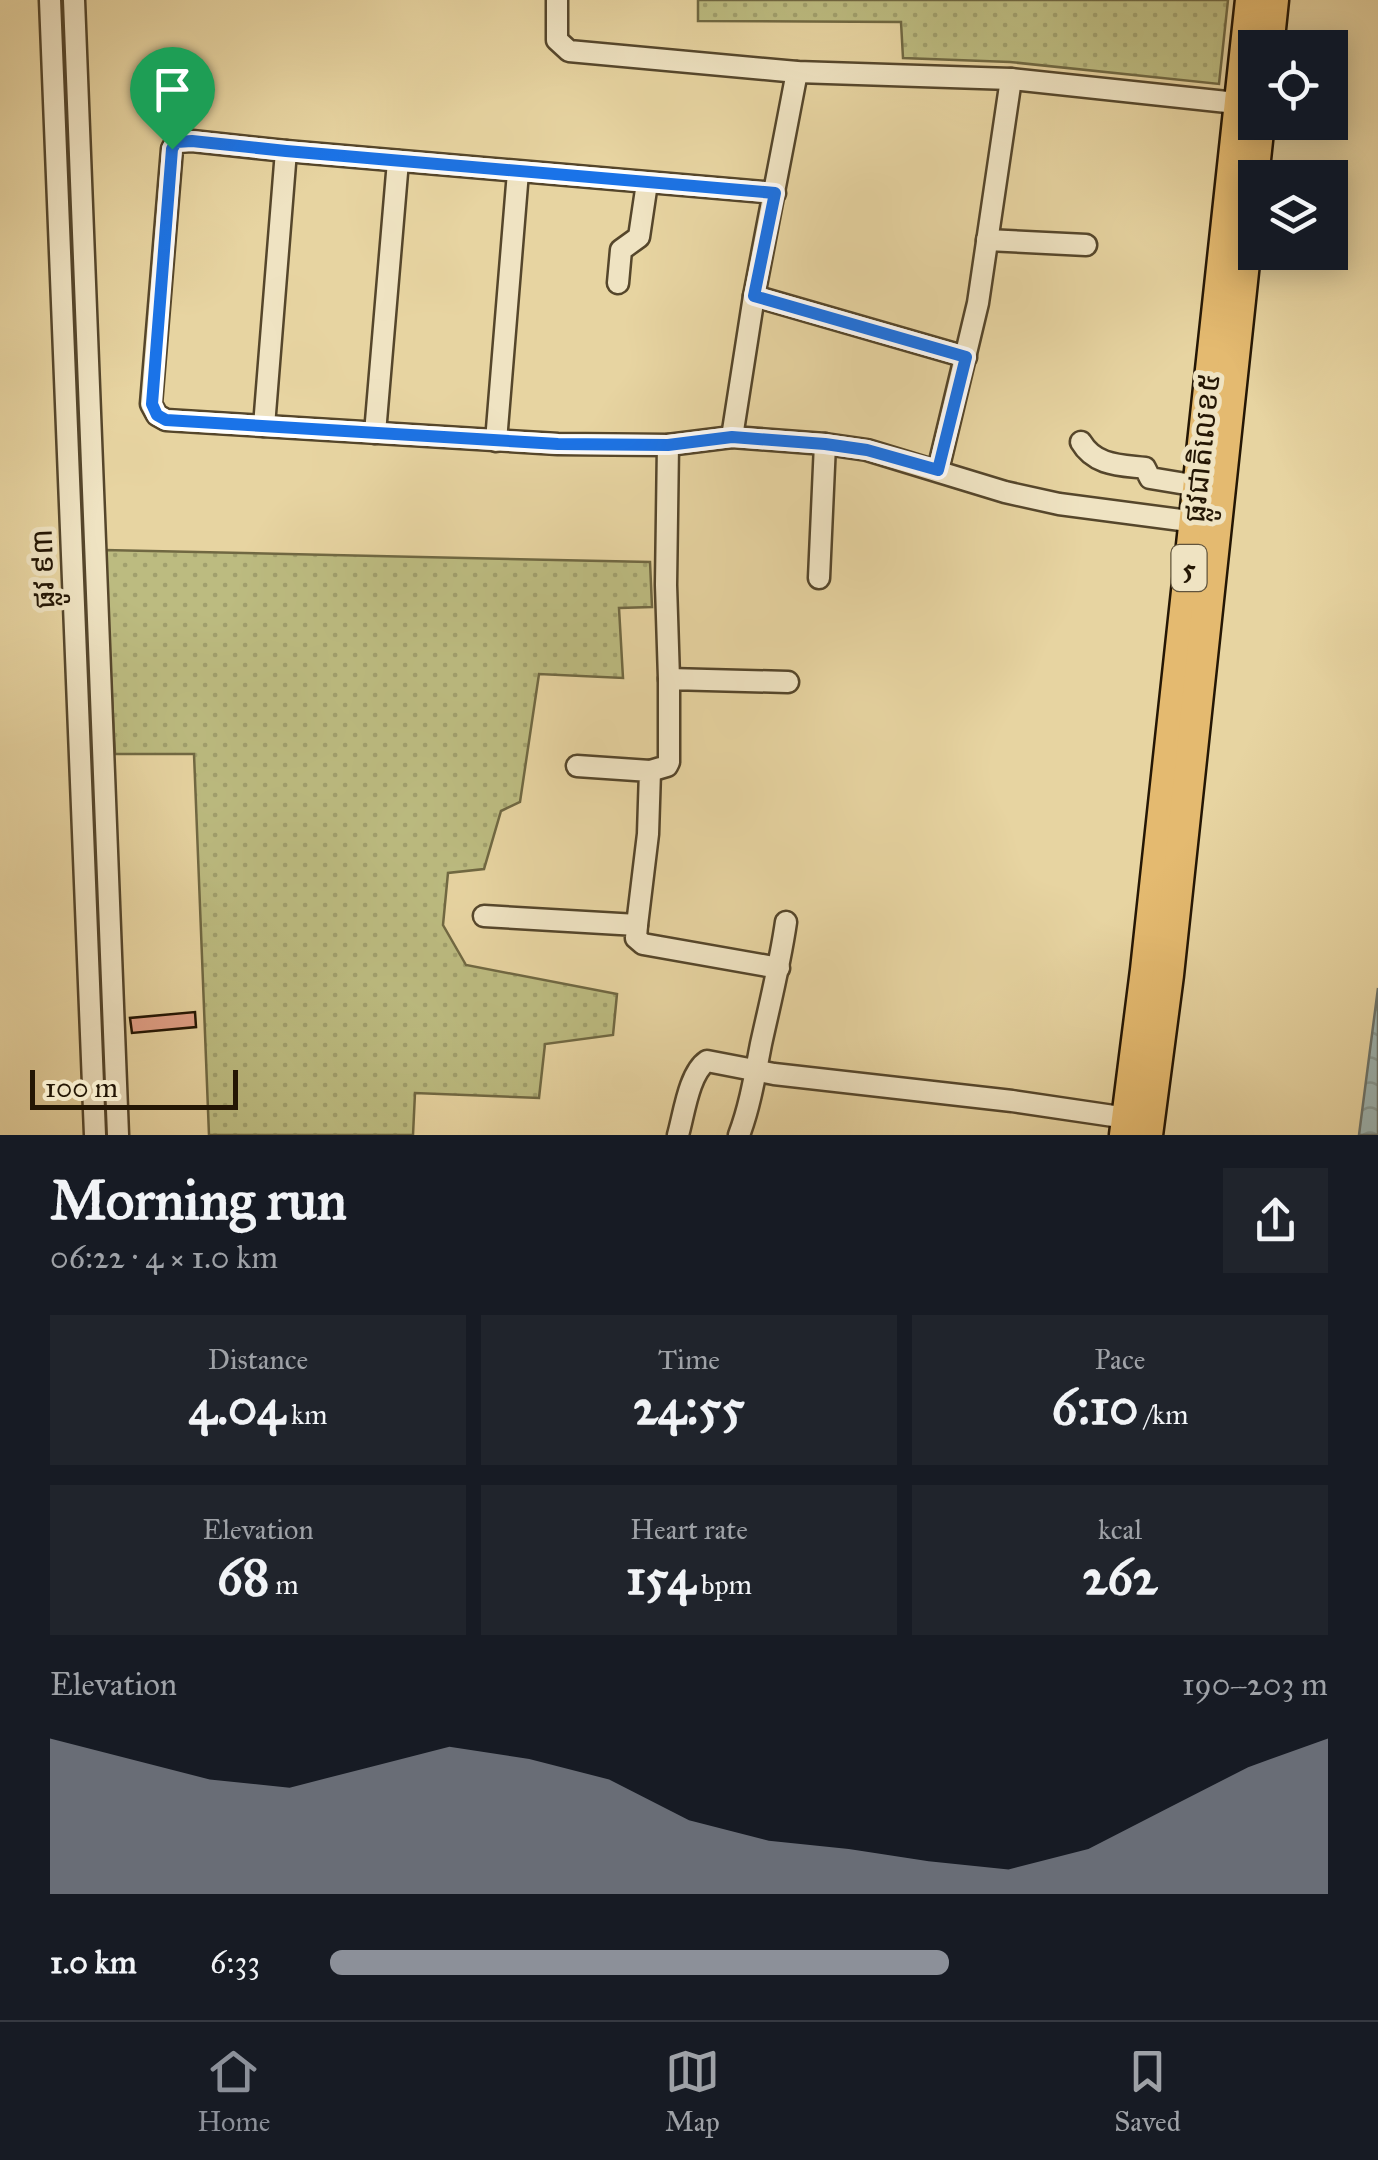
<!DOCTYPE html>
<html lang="en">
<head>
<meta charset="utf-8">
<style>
	:root { --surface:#171b24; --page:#20242c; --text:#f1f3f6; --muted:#9ea1a6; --line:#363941; --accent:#8c9099 }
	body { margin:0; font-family:"IM FELL Great Primer","Noto Sans Khmer",serif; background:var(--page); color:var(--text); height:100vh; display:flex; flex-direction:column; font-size:38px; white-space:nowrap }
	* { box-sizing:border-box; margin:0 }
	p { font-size:32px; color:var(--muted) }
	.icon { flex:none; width:55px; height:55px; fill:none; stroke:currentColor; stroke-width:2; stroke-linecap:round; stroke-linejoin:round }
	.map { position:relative; height:1135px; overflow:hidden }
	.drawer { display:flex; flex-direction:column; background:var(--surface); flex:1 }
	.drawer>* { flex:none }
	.controls { position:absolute; left:1238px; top:30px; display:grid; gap:20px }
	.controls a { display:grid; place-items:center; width:110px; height:110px; border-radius:0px; background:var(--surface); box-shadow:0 5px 25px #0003; font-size:50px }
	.scale { position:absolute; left:30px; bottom:25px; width:208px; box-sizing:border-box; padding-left:10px; border:5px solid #241604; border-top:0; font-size:28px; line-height:35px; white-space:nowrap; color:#241604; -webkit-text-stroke:8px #efe3c2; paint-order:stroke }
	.pin { position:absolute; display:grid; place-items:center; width:85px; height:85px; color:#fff; margin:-102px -42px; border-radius:50% 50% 50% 0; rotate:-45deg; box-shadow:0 0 10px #0007 }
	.pin .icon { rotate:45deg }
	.round { display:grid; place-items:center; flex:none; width:105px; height:105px; border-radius:0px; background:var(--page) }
	.summary { display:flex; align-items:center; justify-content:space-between; height:170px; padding:0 50px }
	h1 { font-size:55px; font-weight:700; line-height:75px }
	.stats { display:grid; grid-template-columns:repeat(3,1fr); gap:15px; height:170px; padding:10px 50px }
	.stats div { display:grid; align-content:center; border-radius:0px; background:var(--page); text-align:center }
	.stats b { font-size:50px; font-weight:700 }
	.stats small { font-size:28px; font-weight:400 }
	.stats p { font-size:28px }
	.chart { height:280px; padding:20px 50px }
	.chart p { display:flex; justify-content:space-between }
	.chart svg { width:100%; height:180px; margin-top:10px; fill:var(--accent); opacity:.7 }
	ul { padding:0 50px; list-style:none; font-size:32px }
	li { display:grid; grid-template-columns:160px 120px 1fr; align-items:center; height:75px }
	li i { height:25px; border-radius:12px; background:var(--accent) }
	.tab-bar { display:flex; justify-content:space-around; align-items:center; height:140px; border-top:2px solid var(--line); background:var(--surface); font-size:28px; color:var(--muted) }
	.tab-bar a { display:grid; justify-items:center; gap:5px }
	.tab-bar .selected { color:var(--accent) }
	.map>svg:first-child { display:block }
	.grass { fill:url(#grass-dots); stroke:#706842; stroke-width:2.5 }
	.water { fill:url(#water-waves); stroke:#6d756c; stroke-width:2.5 }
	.building { fill:#e2a188; stroke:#241604; stroke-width:2.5 }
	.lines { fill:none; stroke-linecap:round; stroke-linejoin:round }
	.minor-casing { stroke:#55462b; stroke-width:25 }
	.highway-casing { stroke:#241604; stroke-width:35 }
	.minor { stroke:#efe3c2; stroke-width:20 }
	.highway { stroke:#e4ba70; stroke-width:30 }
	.route-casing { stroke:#fff; stroke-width:20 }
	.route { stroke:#1a73e8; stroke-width:12 }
	.labels { text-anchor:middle; stroke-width:10; stroke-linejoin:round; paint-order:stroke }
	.shield { fill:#efe3c2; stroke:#61543d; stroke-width:2.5 }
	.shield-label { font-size:28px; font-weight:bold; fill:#241604 }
	.street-label { font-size:30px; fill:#241604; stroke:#efe3c2 }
</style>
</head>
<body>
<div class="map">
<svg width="1378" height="1135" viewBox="0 0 1378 1135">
	<defs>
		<pattern id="grass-dots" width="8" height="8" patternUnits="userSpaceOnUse" patternTransform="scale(2.5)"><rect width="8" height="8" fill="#bcbb80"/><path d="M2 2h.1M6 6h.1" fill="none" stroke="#a1a06d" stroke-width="1.8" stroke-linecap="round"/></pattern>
		<pattern id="water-waves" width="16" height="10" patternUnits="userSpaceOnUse" patternTransform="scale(2.5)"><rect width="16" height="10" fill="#9db5b2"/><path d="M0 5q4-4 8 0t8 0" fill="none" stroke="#879b97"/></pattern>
	</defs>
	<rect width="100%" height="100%" fill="#e7d4a1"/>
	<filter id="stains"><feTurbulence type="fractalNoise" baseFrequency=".002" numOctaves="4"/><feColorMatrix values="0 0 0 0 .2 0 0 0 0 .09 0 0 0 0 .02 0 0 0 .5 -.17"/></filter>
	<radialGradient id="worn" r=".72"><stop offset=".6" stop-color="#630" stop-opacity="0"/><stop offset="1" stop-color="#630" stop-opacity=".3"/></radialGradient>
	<g class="grass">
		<polygon points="698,0 1228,0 1219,84 1010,62 903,58 901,22 698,21"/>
		<polygon points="104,550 650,562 652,607 619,608 623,678 539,674 520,802 501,811 484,869 448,873 443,925 466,965 617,994 613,1035 545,1044 539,1098 415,1093 413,1135 209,1135 194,754 115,754"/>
	</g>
	<polygon class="water" points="1378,988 1378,1135 1359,1135"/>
	<polygon class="building" points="195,1012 196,1027 132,1033 130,1018"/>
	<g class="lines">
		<defs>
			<g id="minor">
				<polyline points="50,0 95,1135"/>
				<polyline points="74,0 118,1135"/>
				<polyline points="557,0 557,40 569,51 797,72 1011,79 1255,105"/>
				<polyline points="775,193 286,151 192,141 176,142 172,149 151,404 157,415 166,420 558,444 668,445 732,437 825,444 867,450 1005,492 1059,504 1204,523"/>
				<polyline points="987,240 1086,245"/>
				<polyline points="618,283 621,250 639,237 647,183"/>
				<polyline points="754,296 966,357"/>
				<polyline points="264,426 286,151"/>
				<polyline points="375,433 398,161"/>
				<polyline points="732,437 754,296 797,72"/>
				<polyline points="496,441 518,172"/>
				<path d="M1081 442C1095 466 1121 465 1145 468L1150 478 1198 486"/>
				<polyline points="668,445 666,585 669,679"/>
				<polyline points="938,470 978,303 1011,79"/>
				<polyline points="819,578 825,444"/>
				<polyline points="577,766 650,771 648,834 637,925"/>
				<polyline points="650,771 667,766 669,762 669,679 788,682"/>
				<polyline points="484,916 637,925 636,938 643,944 779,968"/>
				<path d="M678 1135C684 1114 689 1073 707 1061L774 1074 1012 1101 1127 1118"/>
				<path d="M739 1135C750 1106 755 1075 761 1044 770 1003 780 964 786 922"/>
			</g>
			<g id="highway">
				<polyline points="1268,48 1273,0"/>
				<polyline points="1125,1135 1146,970 1251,0"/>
				<polyline points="1147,1135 1168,975 1259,122"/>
			</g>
		</defs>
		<use href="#minor" class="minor-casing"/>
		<use href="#highway" class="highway-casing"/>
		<use href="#minor" class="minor"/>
		<use href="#highway" class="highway"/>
	</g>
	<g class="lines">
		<defs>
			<polygon id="route" points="192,141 286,151 775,193 754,296 966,357 938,470 867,450 825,444 732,437 668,445 558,444 166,420 157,415 152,404 172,149 176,142"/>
		</defs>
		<use href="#route" class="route-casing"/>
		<use href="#route" class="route"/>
	</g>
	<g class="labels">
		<rect class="shield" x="1171.5" y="545" width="35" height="46" rx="8"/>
		<g class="shield-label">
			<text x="1189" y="578">5</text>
		</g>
		<g class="street-label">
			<text transform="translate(1202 448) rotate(-84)" y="10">ផ្លូវជាតិលេខ៥</text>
			<text transform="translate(43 569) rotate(-92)" y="10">ផ្លូវ ៩៣</text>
		</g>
	</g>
	<rect width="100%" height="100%" filter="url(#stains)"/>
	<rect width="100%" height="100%" fill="url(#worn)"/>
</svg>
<div class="controls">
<a><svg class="icon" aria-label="locate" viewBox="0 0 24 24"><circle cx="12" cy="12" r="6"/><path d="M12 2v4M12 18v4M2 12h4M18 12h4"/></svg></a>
<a><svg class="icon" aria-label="layers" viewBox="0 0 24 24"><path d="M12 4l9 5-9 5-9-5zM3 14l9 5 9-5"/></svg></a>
</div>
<div class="scale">100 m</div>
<div class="pin" style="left:172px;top:149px;background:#1e9e55"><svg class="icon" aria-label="arrive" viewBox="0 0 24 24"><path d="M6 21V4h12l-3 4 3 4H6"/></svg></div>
</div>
<section class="drawer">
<div class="summary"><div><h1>Morning run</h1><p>06:22 · 4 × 1.0 km</p></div><a class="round"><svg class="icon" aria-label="share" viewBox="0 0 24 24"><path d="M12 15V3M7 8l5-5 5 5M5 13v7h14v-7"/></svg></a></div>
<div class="stats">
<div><p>Distance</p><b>4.04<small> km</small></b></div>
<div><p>Time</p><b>24:55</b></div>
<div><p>Pace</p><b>6:10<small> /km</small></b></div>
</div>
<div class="stats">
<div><p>Elevation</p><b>68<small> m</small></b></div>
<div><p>Heart rate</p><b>154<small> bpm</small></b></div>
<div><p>kcal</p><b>262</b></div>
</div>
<div class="chart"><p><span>Elevation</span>190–203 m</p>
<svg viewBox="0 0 160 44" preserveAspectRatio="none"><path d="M0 44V6L10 11L20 16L30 18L40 13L50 8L60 11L70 16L80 26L90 31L100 33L110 36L120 38L130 33L140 23L150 13L160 6V44z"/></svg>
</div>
<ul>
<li><b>1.0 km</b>6:33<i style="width:62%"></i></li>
</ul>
</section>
<nav class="tab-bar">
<a class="selected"><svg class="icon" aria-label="home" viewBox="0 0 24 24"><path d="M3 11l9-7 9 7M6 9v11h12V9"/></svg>Home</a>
<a><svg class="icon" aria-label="map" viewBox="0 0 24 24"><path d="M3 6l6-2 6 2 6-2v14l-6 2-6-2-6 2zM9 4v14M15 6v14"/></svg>Map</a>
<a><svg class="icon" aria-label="saved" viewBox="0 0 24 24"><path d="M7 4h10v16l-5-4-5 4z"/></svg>Saved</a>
</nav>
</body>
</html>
